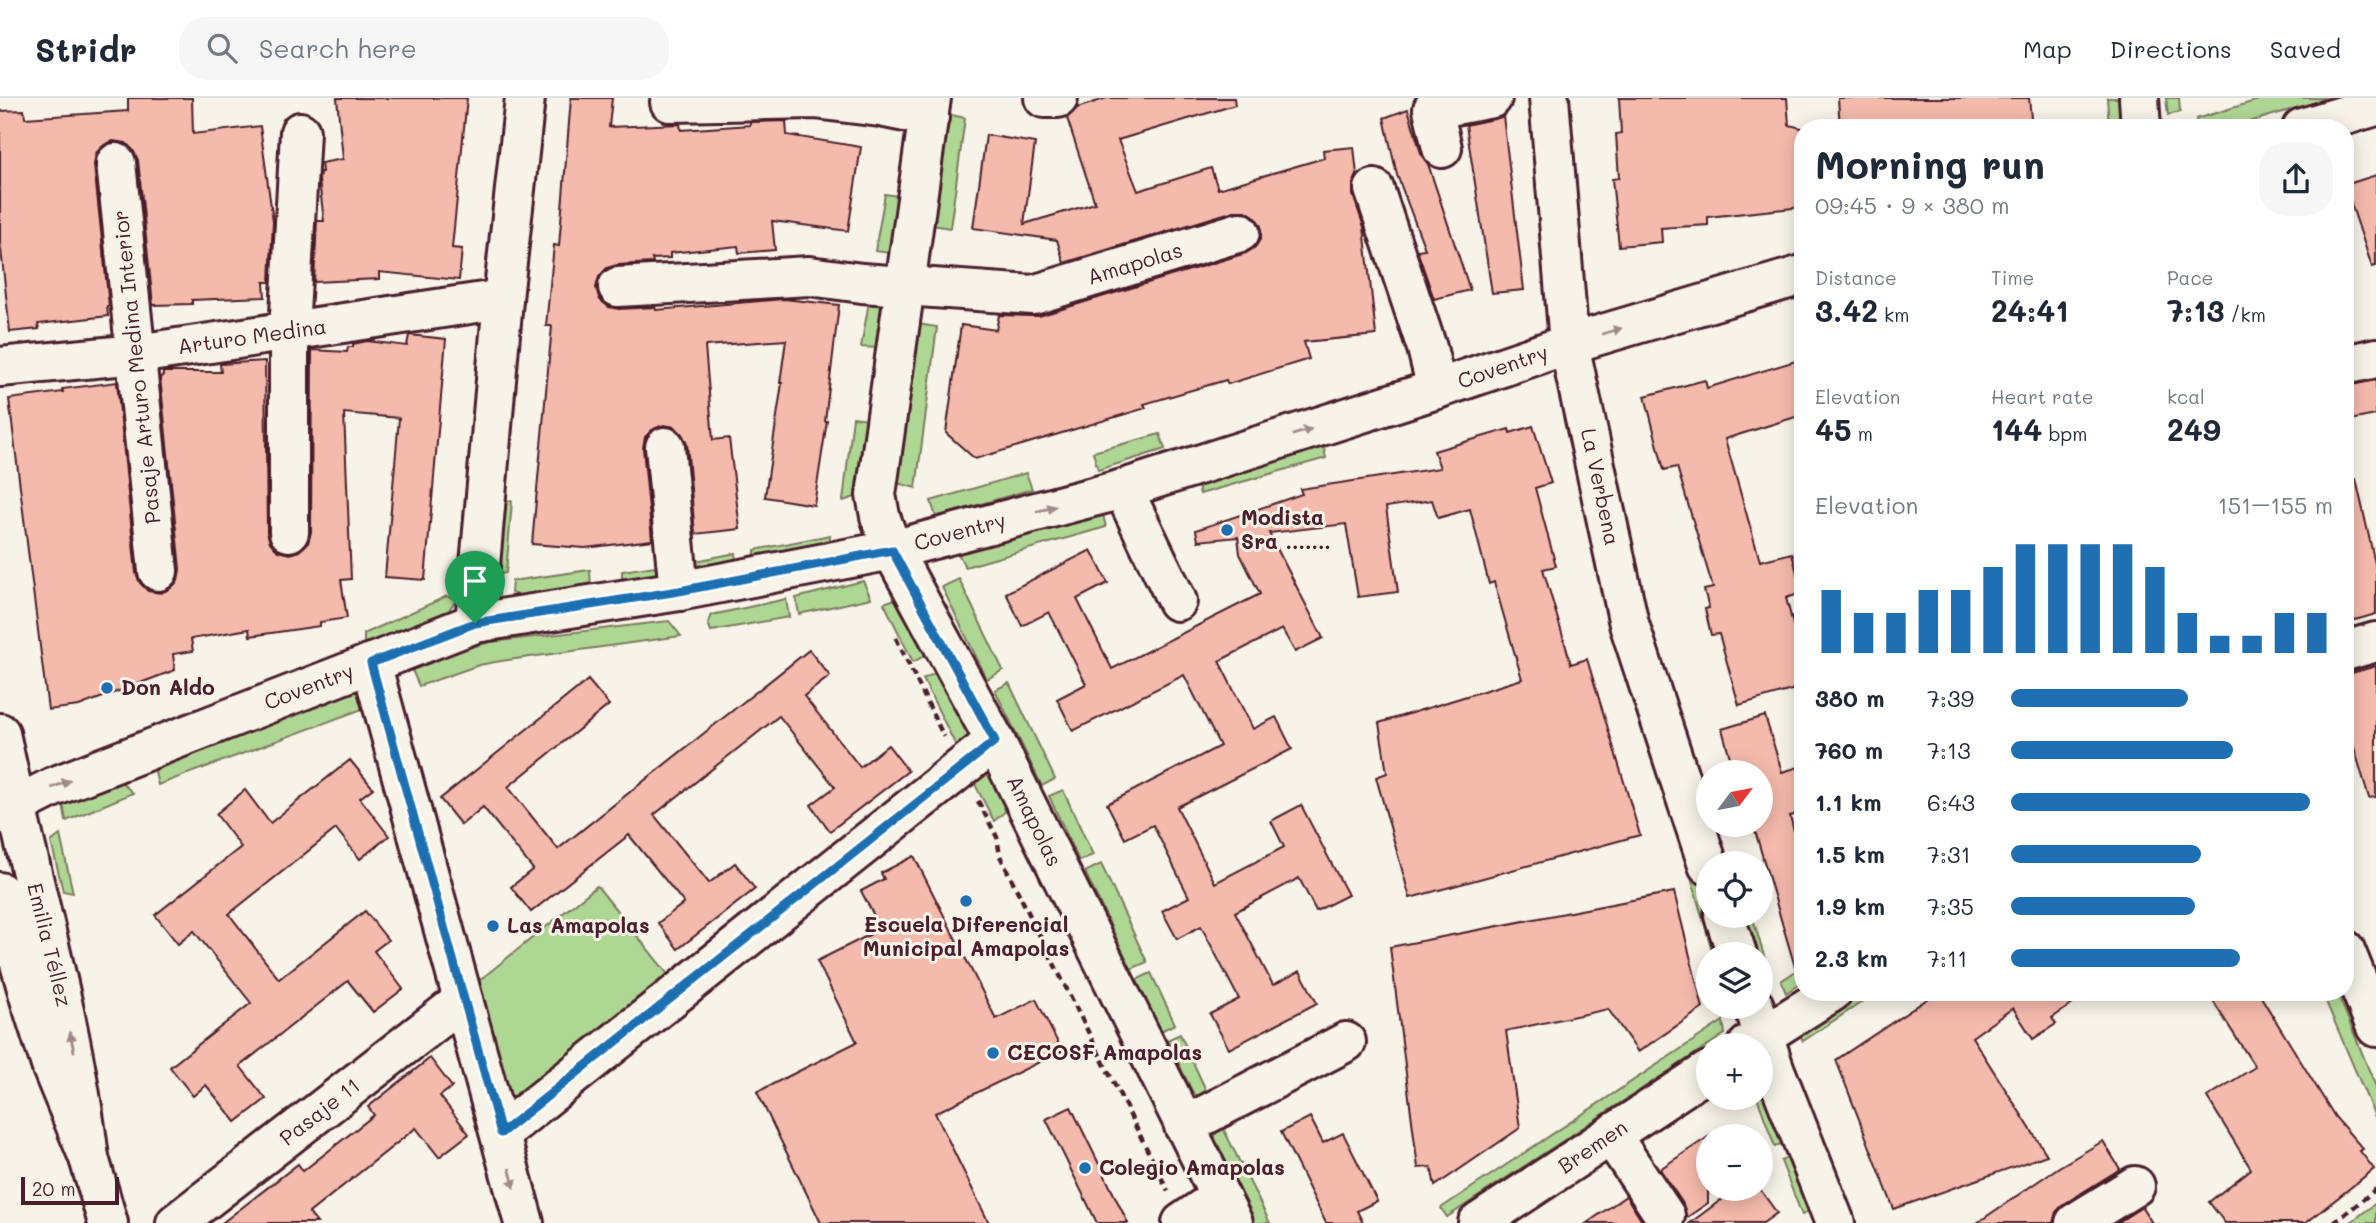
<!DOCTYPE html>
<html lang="en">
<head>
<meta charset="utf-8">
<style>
	:root { --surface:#fff; --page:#f6f6f7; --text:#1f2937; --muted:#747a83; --line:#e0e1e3; --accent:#1f6fb2 }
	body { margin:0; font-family:Mali,sans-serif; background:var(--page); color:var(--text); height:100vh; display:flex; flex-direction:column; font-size:26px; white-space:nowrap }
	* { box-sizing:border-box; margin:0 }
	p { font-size:23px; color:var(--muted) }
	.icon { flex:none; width:38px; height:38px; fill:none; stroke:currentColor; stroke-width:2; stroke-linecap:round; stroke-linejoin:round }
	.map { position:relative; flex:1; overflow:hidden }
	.sheet { position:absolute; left:1794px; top:21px; width:560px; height:882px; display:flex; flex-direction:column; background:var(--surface); border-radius:28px; box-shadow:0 4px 18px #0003 }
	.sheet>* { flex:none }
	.needle { width:46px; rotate:58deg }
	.tools { position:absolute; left:1696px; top:662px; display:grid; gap:14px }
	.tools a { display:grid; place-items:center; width:77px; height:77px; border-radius:50%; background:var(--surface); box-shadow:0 4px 18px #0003; font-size:35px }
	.scale { position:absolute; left:21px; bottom:18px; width:98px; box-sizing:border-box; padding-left:7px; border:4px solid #4a1f2b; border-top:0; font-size:19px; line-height:24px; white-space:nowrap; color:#4a1f2b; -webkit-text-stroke:5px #f7f3e8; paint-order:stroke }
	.pin { position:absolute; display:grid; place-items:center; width:60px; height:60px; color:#fff; margin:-72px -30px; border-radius:50% 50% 50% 0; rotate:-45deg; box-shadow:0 0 7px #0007 }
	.pin .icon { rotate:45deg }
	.round { display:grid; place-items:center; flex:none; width:74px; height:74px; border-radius:28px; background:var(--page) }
	.summary { display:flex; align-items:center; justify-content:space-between; height:119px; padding:0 21px }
	h1 { font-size:38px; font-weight:700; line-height:52px }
	.metrics { display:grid; grid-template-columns:repeat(3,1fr); gap:10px; height:119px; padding:7px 21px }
	.metrics div { display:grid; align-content:center }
	.metrics b { font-size:30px; font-weight:700 }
	.metrics small { font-size:19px; font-weight:400 }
	.metrics p { font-size:19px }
	.chart { height:196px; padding:14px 21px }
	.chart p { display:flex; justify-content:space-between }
	.chart svg { width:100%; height:126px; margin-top:7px; stroke:var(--accent); stroke-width:6 }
	ul { padding:0 21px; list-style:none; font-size:23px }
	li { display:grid; grid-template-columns:112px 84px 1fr; align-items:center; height:52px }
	li i { height:18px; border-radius:9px; background:var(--accent) }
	header { display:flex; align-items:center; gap:42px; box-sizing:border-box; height:98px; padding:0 35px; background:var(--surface); border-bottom:2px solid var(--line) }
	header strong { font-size:33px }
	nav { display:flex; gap:38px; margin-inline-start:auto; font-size:24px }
	.search { width:490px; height:63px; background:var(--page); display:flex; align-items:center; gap:18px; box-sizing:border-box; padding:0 24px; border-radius:28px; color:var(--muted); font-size:26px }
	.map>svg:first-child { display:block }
	.green { fill:#afd794; stroke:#7c7b60; stroke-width:2 }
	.building { fill:#f4baac; stroke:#4a1f2b; stroke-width:2 }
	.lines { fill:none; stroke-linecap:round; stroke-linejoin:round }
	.minor-casing { stroke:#4a1f2b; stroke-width:44 }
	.path { stroke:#4a1f2b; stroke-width:4.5; stroke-dasharray:7 5; stroke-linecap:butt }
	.minor { stroke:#f7f3e8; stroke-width:38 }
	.oneway { fill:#a0898a }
	.route-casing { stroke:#fff; stroke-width:14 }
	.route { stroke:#1f6fb2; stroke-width:9 }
	.poi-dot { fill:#1f6fb2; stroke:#f7f3e8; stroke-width:2.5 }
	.labels { text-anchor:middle; stroke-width:6; stroke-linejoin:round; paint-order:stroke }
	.street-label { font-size:21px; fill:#4a1f2b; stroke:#f7f3e8 }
	.poi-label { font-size:21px; font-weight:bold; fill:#4a1f2b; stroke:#f7f3e8; text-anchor:start }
</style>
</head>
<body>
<header>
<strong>Stridr</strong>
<div class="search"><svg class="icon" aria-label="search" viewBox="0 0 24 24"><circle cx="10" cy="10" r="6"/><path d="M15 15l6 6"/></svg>Search here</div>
<nav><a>Map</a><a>Directions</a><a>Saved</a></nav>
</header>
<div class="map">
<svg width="2376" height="1125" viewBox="0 0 2376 1125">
	<rect width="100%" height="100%" fill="#f7f3e8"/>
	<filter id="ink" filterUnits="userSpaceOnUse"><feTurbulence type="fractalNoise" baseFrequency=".0143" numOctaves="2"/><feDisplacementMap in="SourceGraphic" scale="14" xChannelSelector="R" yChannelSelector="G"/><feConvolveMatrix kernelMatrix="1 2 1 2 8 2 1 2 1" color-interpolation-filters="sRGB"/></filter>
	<g filter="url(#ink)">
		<g class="green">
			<polygon points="2107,0 2121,0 2123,30 2109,30"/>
			<polygon points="2166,0 2179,0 2180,14 2168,17"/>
			<polygon points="2265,0 2330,0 2229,30 2197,30 2196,21"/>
			<polygon points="947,16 965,20 950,130 932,127"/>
			<polygon points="885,96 899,98 890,155 875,153"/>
			<polygon points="870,198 886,200 877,250 861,249"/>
			<polygon points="917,226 937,229 916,390 897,385"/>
			<polygon points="853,319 869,321 858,398 843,403"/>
			<polygon points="1160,336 1165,351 1098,372 1093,354"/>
			<polygon points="1323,345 1326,360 1200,396 1196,381"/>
			<polygon points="1026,375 1032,391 936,419 931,403"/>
			<polygon points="505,403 512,403 506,475 500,476"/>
			<polygon points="1101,409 1106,429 965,469 957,453"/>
			<polygon points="830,437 830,450 755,467 755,452"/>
			<polygon points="736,455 735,472 692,480 690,464"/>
			<polygon points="669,466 671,481 622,489 622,473"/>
			<polygon points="590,472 591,493 525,499 511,495 512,483"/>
			<polygon points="959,481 1003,572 987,581 942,489"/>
			<polygon points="863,483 871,500 799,516 796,500"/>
			<polygon points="447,498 456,502 448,513 364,548 364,536"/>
			<polygon points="903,498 930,555 913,564 884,505"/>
			<polygon points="786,501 789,519 711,533 708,525 712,517"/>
			<polygon points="669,523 681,538 501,563 479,567 419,588 412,572 464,551 491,544"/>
			<polygon points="941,572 976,647 961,658 923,581"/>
			<polygon points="1009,585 1055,681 1042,688 995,592"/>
			<polygon points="363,589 373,607 158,687 155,674 159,665"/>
			<polygon points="989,670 1008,711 994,723 969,675"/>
			<polygon points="119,682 133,695 66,723 63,705"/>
			<polygon points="1063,692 1093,757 1079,763 1049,698"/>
			<polygon points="60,737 73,795 63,793 51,744"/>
			<polygon points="1694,765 1722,856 1713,856 1687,766"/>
			<polygon points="1101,766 1147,864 1131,871 1085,774"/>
			<polygon points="597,788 671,880 505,1013 471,889"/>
			<polygon points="1742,817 1752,817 1770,879 1763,882 1761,875 1760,856 1755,856"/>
			<polygon points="1802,869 1802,884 1786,895 1781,883"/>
			<polygon points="1151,875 1175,926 1161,933 1136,882"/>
			<polygon points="1856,894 1877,894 1803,943 1798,933"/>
			<polygon points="2332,894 2337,894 2376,989 2376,1021 2324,899"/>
			<polygon points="1723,923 1725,936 1447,1119 1441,1110"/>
			<polygon points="1180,936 1210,1001 1201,1000 1193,995 1167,942"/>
			<polygon points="1761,986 1786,1043 1775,1049 1757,999 1760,999"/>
			<polygon points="1221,1026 1270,1125 1254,1125 1214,1044 1216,1032"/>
			<polygon points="1792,1057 1812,1111 1802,1117 1781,1063"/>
			<polygon points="2376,1105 2376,1125 2350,1125"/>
		</g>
		<g class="building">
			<polygon points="128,0 192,0 193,36 260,28 273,123 270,184 264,184 265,199 192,202 192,206 153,207 138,62 133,52 126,45 113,43 104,47 96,55 94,67 109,208 107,208 108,218 38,226 39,231 10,234 0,142 0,13 24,12 25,20 128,13"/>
			<polygon points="337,0 467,0 452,150 462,151 459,182 379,174 379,181 314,184 317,123 324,123 319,82 320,74 322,74 321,65 343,61"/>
			<polygon points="571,0 612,0 609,29 680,26 681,32 750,27 750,24 786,23 787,37 861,49 848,133 772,123 775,152 739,155 738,148 670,155 670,160 652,161 653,165 617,167 607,170 599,179 596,190 600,202 609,209 619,211 655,209 656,212 784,201 839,207 825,323 827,323 814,407 765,399 782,285 780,285 786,242 705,248 713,342 729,340 740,431 695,436 687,346 682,336 675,329 664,327 652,332 645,339 643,350 652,442 585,450 532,446 552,228 546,228 554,147 559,148"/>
			<polygon points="1107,0 1234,0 1235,7 1118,42 1138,93 1211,70 1218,91 1324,60 1323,52 1354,49 1357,77 1353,86 1353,97 1364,129 1376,237 1304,244 1309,261 1228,286 1226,282 1144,306 1146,310 975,361 946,335 961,227 996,232 999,217 1039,218 1246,155 1255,149 1261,140 1261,128 1255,119 1246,113 1234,113 1064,165 1057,142 973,130 986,37 1035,45 1024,126 1095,105 1067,20 1077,10"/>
			<polygon points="1619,0 1787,0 1789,27 1802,30 1802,109 1708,119 1708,127 1661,130 1662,144 1619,148 1612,81 1619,80 1616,36 1621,35"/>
			<polygon points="1838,0 2029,0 2032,30 1840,30"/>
			<polygon points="1408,11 1421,55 1428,66 1470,192 1434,201 1417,152 1425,151 1397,77 1384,20"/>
			<polygon points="1503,18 1524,192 1492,195 1466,27"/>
			<polygon points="2376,77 2376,168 2372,169 2345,87"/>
			<polygon points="409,237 446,241 425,482 385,479 399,320 344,315 351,481 341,482 347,520 320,524 320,528 250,538 249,531 191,541 193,553 173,556 175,572 79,608 48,612 9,301 63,294 62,291 117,284 136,475 140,485 148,493 161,495 171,490 178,483 180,471 160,279 163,278 163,274 221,274 220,266 265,263 267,434 270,444 278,453 290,456 299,453 308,445 311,434 312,252 347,254 348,249 353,249 353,246 367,243 407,248"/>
			<polygon points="1802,261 1802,317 1725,341 1760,463 1792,455 1802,495 1786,500 1802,560 1802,589 1739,607 1719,536 1711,537 1705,511 1709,510 1704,492 1713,490 1677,369 1664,372 1645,298 1705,282 1707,290"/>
			<polygon points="2376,282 2376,317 2345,323 2345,288"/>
			<polygon points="1533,328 1551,385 1535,390 1556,468 1543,471 1571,566 1587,561 1640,737 1410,800 1376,679 1387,675 1379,625 1522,581 1494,484 1489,486 1470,411 1438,420 1432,402 1386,409 1398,494 1358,499 1346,426 1269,435 1323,540 1295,554 1282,531 1219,563 1253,631 1276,619 1292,651 1177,709 1215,785 1284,749 1271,723 1301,707 1348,797 1316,813 1299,780 1235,814 1273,887 1300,873 1317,905 1229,951 1210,916 1239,901 1201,828 1177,841 1162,813 1189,799 1153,727 1125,741 1107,706 1220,648 1184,577 1073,633 1057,601 1086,586 1049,514 1022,528 1006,495 1091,452 1108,485 1077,501 1112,571 1260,496 1240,456 1238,439 1198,443 1196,432 1302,396 1300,391 1440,370 1434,353 1509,331 1510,335"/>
			<polygon points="2356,381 2376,470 2376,516 2345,525 2345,382"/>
			<polygon points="809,552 830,578 804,598 860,669 888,647 908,673 830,733 811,707 835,689 779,618 654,717 709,785 735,765 755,791 678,851 658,825 684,805 629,737 531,814 511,789 533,771 483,709 461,727 440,701 588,582 609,607 508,689 558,751"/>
			<polygon points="2376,568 2376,699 2369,700 2345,619 2345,577"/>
			<polygon points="1765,618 1782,674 1802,668 1802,715 1790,718 1802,762 1802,868 1795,869 1753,726 1760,726 1760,674 1734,674 1722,631"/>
			<polygon points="350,662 373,690 360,700 389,738 360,761 336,731 229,816 279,881 365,813 388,842 374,853 403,891 373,914 348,883 240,968 266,1001 236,1024 206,987 193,998 170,969 251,905 194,833 178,846 155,817 241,749 216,716 245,692 270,725"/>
			<polygon points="914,758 996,921 1036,901 1062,953 935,1015 989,1125 821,1125 757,994 857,944 817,863 881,831 861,793 884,781 881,775"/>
			<polygon points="1674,794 1703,910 1638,954 1608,911 1506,933 1520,1030 1435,1088 1431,1069 1418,1070 1390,849"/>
			<polygon points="1938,894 2090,894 2052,920 2056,926 2033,941 2013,910 1972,939 2047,1057 1894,1111 1836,962"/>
			<polygon points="2207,894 2258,894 2335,1019 2363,1051 2360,1053 2374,1071 2306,1125 2225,1125 2209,1104 2251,1071 2207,999 2255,969"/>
			<polygon points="430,960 452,989 440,998 469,1036 439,1059 416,1030 309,1115 317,1125 222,1125 298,1066 303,1073 374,1017 368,1009"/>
			<polygon points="1071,1009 1128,1125 1097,1125 1046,1021"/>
			<polygon points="1310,1019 1323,1045 1343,1035 1377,1103 1357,1113 1363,1125 1326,1125 1281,1034"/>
			<polygon points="1708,1039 1708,1105 1686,1120 1683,1106 1660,1071"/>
			<polygon points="2103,1043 2120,1071 2064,1106 2056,1114 2053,1125 1977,1125 2059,1069"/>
			<polygon points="1737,1090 1759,1090 1777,1115 1763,1125 1690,1125"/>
			<polygon points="1626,1098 1643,1125 1587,1125"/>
			<polygon points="2142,1109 2152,1125 2117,1125"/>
		</g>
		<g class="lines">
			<defs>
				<g id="minor">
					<polyline points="931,0 876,397 880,418 892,452 995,643 1233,1125"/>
					<polyline points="1044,0 1058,0"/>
					<polyline points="1549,0 1569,246 1629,526 1708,767"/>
					<polyline points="2139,0 2141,30"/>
					<polyline points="670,4 815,1 880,9 929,19"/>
					<polyline points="2302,30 2376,8"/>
					<polyline points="1442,50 1433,11 1492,0"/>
					<polyline points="116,65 158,473"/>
					<polyline points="1374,91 1427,250 1437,291"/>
					<polyline points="618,189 809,178 862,185 1033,197 1240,134"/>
					<polyline points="2345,267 2376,260"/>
					<polyline points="0,269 137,256 503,201"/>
					<polyline points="665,349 679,493"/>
					<polyline points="1123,391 1177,503"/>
					<polyline points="289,434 289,234 300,34"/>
					<polyline points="475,525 503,201 525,0"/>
					<polyline points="2345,553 2376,544"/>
					<polyline points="371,565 524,1125"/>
					<path d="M0 635C29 777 72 915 89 1060"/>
					<polyline points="0,716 53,689 475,525 679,493 892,452 1123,391 1437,291 1569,246 1802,177"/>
					<polyline points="0,794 30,901 52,970 89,1060 108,1125"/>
					<polyline points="1724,817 1737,856"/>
					<polyline points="2345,852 2376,929"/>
					<polyline points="1754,908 1774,970 1835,1125"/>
					<polyline points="1748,947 1832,894"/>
					<polyline points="1184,1028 1346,944"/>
					<polyline points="501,1035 995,643"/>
					<polyline points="1611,1037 1665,1118"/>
					<polyline points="176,1125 463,902"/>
					<polyline points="1182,1125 1220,1099"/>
					<polyline points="1478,1125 1708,973"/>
					<polyline points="2075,1125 2135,1088"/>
				</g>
			</defs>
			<use href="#minor" class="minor-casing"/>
			<g class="path">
				<polyline points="896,540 944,639"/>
				<polyline points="978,703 997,739 1000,758 1168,1093"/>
				<polyline points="2334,1125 2376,1091"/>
			</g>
			<use href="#minor" class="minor"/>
		</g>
		<defs><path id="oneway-solid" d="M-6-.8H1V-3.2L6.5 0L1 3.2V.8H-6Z" transform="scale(1.75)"/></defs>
		<g class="oneway">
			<use href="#oneway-solid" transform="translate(1612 233) rotate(-17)"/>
			<use href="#oneway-solid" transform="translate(1302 334) rotate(-18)"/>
			<use href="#oneway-solid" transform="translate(1046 411) rotate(-15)"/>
			<use href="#oneway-solid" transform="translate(61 686) rotate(-22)"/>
			<use href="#oneway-solid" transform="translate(72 944) rotate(-102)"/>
			<use href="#oneway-solid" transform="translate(512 1080) rotate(75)"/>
		</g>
	</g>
	<g class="lines" filter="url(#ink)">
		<defs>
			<polygon id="route" points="892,452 995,643 501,1035 371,565 475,525 679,493"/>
		</defs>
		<use href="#route" class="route-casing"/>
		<use href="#route" class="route"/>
	</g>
	<g class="poi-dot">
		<circle cx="1227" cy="432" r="7"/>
		<circle cx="107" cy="590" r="7"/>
		<circle cx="966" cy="803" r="7"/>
		<circle cx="493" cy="828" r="7"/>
		<circle cx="993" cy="955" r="7"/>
		<circle cx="1085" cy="1070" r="7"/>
	</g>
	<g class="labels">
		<g class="street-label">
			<text transform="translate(1135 166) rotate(-17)" y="7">Amapolas</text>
			<text transform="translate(252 239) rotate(-8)" y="7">Arturo Medina</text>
			<text transform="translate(137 269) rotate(-96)" y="7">Pasaje Arturo Medina Interior</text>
			<text transform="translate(1503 269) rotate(-19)" y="7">Coventry</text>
			<text transform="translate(1600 389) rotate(78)" y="7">La Verbena</text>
			<text transform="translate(960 434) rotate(-15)" y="7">Coventry</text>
			<text transform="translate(309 589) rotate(-21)" y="7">Coventry</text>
			<text transform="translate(1034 723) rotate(64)" y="7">Amapolas</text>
			<text transform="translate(49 847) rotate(76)" y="7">Emilia Téllez</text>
			<text transform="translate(320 1014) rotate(-38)" y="7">Pasaje 11</text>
			<text transform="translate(1593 1049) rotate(-34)" y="7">Bremen</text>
		</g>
		<g class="poi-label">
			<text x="1241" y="427">Modista<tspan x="1241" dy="24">Sra .......</tspan></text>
			<text x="121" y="597">Don Aldo</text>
			<text x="966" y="834" text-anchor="middle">Escuela Diferencial<tspan x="966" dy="24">Municipal Amapolas</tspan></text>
			<text x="507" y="835">Las Amapolas</text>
			<text x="1007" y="962">CECOSF Amapolas</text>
			<text x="1099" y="1077">Colegio Amapolas</text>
		</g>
	</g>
</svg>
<div class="tools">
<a><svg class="needle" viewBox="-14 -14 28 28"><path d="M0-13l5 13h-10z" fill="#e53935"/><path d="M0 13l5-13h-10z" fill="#747a83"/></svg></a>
<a><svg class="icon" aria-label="locate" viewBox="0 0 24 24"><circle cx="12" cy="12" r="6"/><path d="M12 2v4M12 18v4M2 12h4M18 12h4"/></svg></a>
<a><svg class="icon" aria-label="layers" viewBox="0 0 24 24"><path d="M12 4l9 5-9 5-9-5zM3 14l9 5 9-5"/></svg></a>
<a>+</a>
<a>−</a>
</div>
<div class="scale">20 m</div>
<div class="pin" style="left:475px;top:525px;background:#1e9e55"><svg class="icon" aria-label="arrive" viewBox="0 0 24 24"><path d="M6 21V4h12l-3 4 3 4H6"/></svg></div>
<section class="sheet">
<div class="summary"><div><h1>Morning run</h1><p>09:45 · 9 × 380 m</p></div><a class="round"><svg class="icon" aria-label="share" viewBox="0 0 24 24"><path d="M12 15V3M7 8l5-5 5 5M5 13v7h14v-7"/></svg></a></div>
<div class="metrics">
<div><p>Distance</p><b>3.42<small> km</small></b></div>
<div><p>Time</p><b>24:41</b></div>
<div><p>Pace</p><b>7:13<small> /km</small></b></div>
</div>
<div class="metrics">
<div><p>Elevation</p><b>45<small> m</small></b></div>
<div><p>Heart rate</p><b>144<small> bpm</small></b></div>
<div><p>kcal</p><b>249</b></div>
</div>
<div class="chart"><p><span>Elevation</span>151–155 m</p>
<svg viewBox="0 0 160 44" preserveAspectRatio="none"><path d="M5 44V22M15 44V30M25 44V30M35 44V22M45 44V22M55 44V14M65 44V6M75 44V6M85 44V6M95 44V6M105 44V14M115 44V30M125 44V38M135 44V38M145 44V30M155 44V30"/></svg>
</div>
<ul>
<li><b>380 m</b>7:39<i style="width:55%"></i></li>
<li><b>760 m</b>7:13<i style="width:69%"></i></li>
<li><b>1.1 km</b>6:43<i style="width:93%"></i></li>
<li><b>1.5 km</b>7:31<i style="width:59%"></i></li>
<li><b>1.9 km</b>7:35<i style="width:57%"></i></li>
<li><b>2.3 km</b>7:11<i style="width:71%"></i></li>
</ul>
</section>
</div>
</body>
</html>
